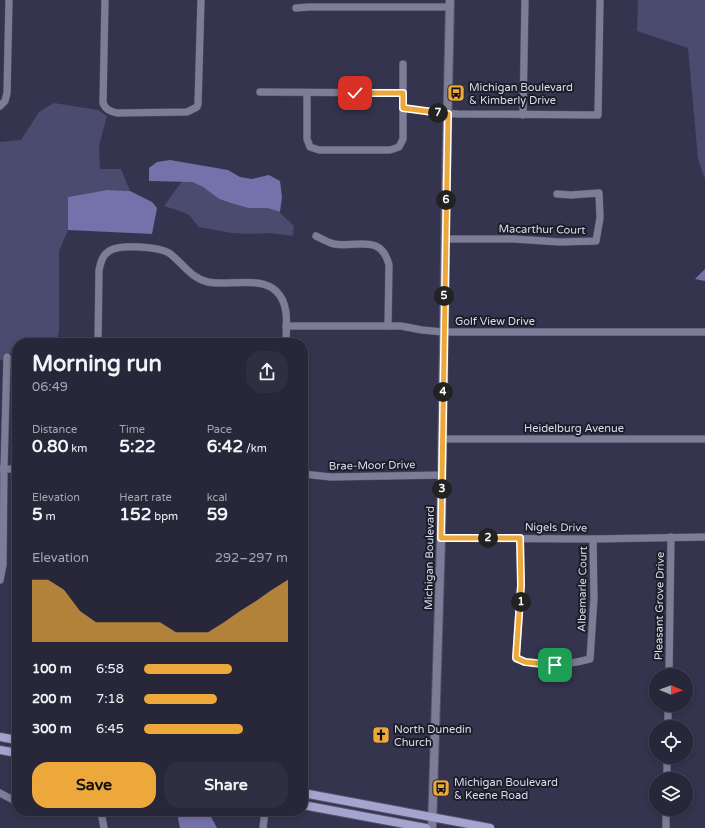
<!DOCTYPE html>
<html lang="en">
<head>
<meta charset="utf-8">
<style>
	:root { --surface:#28273a; --page:#302f42; --text:#f1f3f6; --muted:#a5a5af; --line:#444454; --accent:#eda83b }
	body { margin:0; font-family:"Varela Round",sans-serif; background:var(--page); color:var(--text); height:100vh; display:flex; flex-direction:column; font-size:15px; white-space:nowrap }
	* { box-sizing:border-box; margin:0 }
	p { font-size:13px; color:var(--muted) }
	.icon { flex:none; width:22px; height:22px; fill:none; stroke:currentColor; stroke-width:2; stroke-linecap:round; stroke-linejoin:round }
	.map { position:relative; flex:1; overflow:hidden }
	.details { position:absolute; left:12px; top:338px; width:296px; height:478px; display:flex; flex-direction:column; background:var(--surface); border-radius:16px; box-shadow:0 2px 6px #0003,0 0 0 1px var(--line) }
	.details>* { flex:none }
	.needle { width:26px; rotate:91deg }
	.controls { position:absolute; left:649px; top:668px; display:grid; gap:8px }
	.controls a { display:grid; place-items:center; width:44px; height:44px; border-radius:50%; background:var(--surface); box-shadow:0 2px 6px #0003,0 0 0 1px var(--line); font-size:20px }
	.pin { position:absolute; display:grid; place-items:center; width:34px; height:34px; color:#fff; margin:-17px; border-radius:8px; box-shadow:0 2px 6px #0006 }
	.km { position:absolute; width:20px; height:20px; margin:-10px; border-radius:50%; background:#222; color:#fff; font-size:11px; line-height:20px; text-align:center }
	.round { display:grid; place-items:center; flex:none; width:42px; height:42px; border-radius:16px; background:var(--page) }
	.headline { display:flex; align-items:center; justify-content:space-between; height:68px; padding:0 20px }
	h1 { font-size:22px; font-weight:800; line-height:30px }
	.stats { display:grid; grid-template-columns:repeat(3,1fr); gap:6px; height:68px; padding:4px 20px }
	.stats div { display:grid; align-content:center }
	.stats b { font-size:17px; font-weight:800 }
	.stats small { font-size:11px; font-weight:400 }
	.stats p { font-size:11px }
	.chart { height:112px; padding:8px 20px }
	.chart p { display:flex; justify-content:space-between }
	.chart svg { width:100%; height:72px; margin-top:4px; fill:var(--accent); opacity:.7 }
	.button { display:flex; gap:8px; margin-top:auto; padding:8px 20px }
	.button a { flex:1; height:46px; border-radius:16px; background:var(--accent); color:#111; font-size:16px; font-weight:800; line-height:46px; text-align:center }
	.button a+a { background:var(--page); color:var(--text) }
	ul { padding:0 20px; list-style:none; font-size:13px }
	li { display:grid; grid-template-columns:64px 48px 1fr; align-items:center; height:30px }
	li i { height:10px; border-radius:5px; background:var(--accent) }
	.map>svg:first-child { display:block }
	.green { fill:#4b4a6f }
	.water { fill:#7472ab }
	.lines { fill:none; stroke-linecap:round; stroke-linejoin:round }
	.minor-casing { stroke:#53526a; stroke-width:8 }
	.tertiary-casing { stroke:#53526a; stroke-width:10 }
	.secondary-casing { stroke:#53526a; stroke-width:10 }
	.minor { stroke:#7d7d97; stroke-width:7 }
	.tertiary { stroke:#7d7d97; stroke-width:8 }
	.secondary { stroke:#a4a4ce; stroke-width:8 }
	.route-casing { stroke:#fff; stroke-width:8 }
	.route { stroke:#eda83b; stroke-width:5 }
	.labels { text-anchor:middle; stroke-width:4; stroke-linejoin:round; paint-order:stroke }
	.poi-label { font-size:11px; fill:#dbdbec; stroke:#1d1d29; text-anchor:start }
	.street-label { font-size:11px; fill:#dbdbec; stroke:#1d1d29 }
</style>
</head>
<body>
<div class="map">
<svg width="705" height="828" viewBox="0 0 705 828">
	<rect width="100%" height="100%" fill="#35344e"/>
	<g class="green">
		<polygon points="638,0 705,0 705,179 698,159 688,48 637,31"/>
		<polygon points="54,103 98,110 107,116 99,146 100,169 121,169 130,191 107,190 69,197 68,230 59,251 59,329 57,343 17,343 17,359 11,359 11,353 4,353 3,360 0,360 0,142 21,140 39,112"/>
		<polygon points="182,181 192,182 203,187 219,199 234,204 248,208 267,208 279,212 294,226 293,236 269,233 248,234 232,233 199,227 189,215 180,211 164,206"/>
	</g>
	<g class="water">
		<polygon points="170,160 228,170 240,177 252,179 269,175 280,181 282,197 280,212 267,208 248,208 234,204 219,199 203,187 192,182 149,181 149,168 157,162"/>
		<polygon points="107,190 130,191 152,202 157,208 152,234 68,230 68,197"/>
		<polygon points="705,269 705,281 695,279"/>
		<polygon points="178,811 208,811 217,828 180,828 178,819"/>
	</g>
	<g class="lines">
		<defs>
			<g id="minor">
				<path d="M105 0 103 103C106 110 110 111 117 113L187 112 197 107 198 104 201 0"/>
				<polyline points="296,8 309,7 450,7"/>
				<polyline points="260,92 403,93"/>
				<polyline points="307,93 307,139 310,147 319,150 390,150 399,147 403,139 403,64"/>
				<polyline points="0,106 5,101 7,93 9,0"/>
				<polyline points="403,108 413,109 437,113 458,114 598,115 600,0"/>
				<polyline points="523,115 525,0"/>
				<path d="M316 236C322 239 327 242 334 244 357 248 381 233 389 265L388 326"/>
				<polyline points="445,239 514,239 560,242 596,241 600,218 599,193 571,195 557,194"/>
				<polyline points="286,326 401,326 422,330 443,332 705,332"/>
				<path d="M98 343 99 270C101 261 103 254 111 250 122 244 159 247 169 253 182 262 190 278 208 282 227 286 262 276 276 291 290 304 286 326 286 343"/>
				<polyline points="442,439 705,439"/>
				<polyline points="0,469 17,469"/>
				<polyline points="303,474 331,477 442,475"/>
				<polyline points="441,538 593,539 705,537"/>
				<path d="M520 538 521 585 516 659C539 668 567 665 590 659L594 598 593 539"/>
				<polyline points="0,580 3,565 4,469 7,357"/>
				<polyline points="669,675 671,537"/>
				<polyline points="668,727 668,705"/>
				<polyline points="667,779 667,757"/>
				<polyline points="0,793 17,802"/>
				<polyline points="99,811 102,817 104,828"/>
				<polyline points="263,828 265,811"/>
				<polyline points="666,828 666,809"/>
			</g>
			<polyline id="tertiary" points="432,828 441,538 446,183 450,0"/>
			<g id="secondary">
				<polyline points="0,737 17,740"/>
				<polyline points="0,750 17,753"/>
				<polyline points="303,793 490,828"/>
				<polyline points="303,805 426,828"/>
			</g>
		</defs>
		<use href="#minor" class="minor-casing"/>
		<use href="#tertiary" class="tertiary-casing"/>
		<use href="#secondary" class="secondary-casing"/>
		<use href="#minor" class="minor"/>
		<use href="#tertiary" class="tertiary"/>
		<use href="#secondary" class="secondary"/>
	</g>
	<g class="lines">
		<defs>
			<polyline id="route" points="355,93 403,93 403,108 448,114 441,538 520,538 521,585 516,658 525,662 555,665"/>
		</defs>
		<use href="#route" class="route-casing"/>
		<use href="#route" class="route"/>
	</g>
	<defs>
		<symbol id="bus-square" viewBox="-11 -11 22 22"><rect x="-9" y="-9" width="18" height="18" rx="4" fill="#eda83b" stroke="#1d1d29"/><path d="M-5-6H5V4H4V6H2V4H-2V6H-4V4H-5ZM-3.5-4V0h7V-4ZM-3.5 1.2v1.5H-2V1.2ZM2 1.2v1.5H3.5V1.2Z" fill="#111"/></symbol>
		<symbol id="church-square" viewBox="-11 -11 22 22"><rect x="-9" y="-9" width="18" height="18" rx="4" fill="#eda83b" stroke="#1d1d29"/><path d="M-1.2-6h2.4v3.5h3.3v2.4h-3.3V6h-2.4V-.1h-3.3v-2.4h3.3Z" fill="#111"/></symbol>
	</defs>
	<g fill-rule="evenodd">
		<use href="#bus-square" x="446" y="83" width="20" height="20"/>
		<use href="#church-square" x="371" y="725" width="20" height="20"/>
		<use href="#bus-square" x="431" y="778" width="20" height="20"/>
	</g>
	<g class="labels">
		<g class="poi-label">
			<text x="469" y="91">Michigan Boulevard<tspan x="469" dy="13">&amp; Kimberly Drive</tspan></text>
			<text x="394" y="733">North Dunedin<tspan x="394" dy="13">Church</tspan></text>
			<text x="454" y="786">Michigan Boulevard<tspan x="454" dy="13">&amp; Keene Road</tspan></text>
		</g>
		<g class="street-label">
			<text transform="translate(542 229) rotate(1)" y="4">Macarthur Court</text>
			<text x="495" y="325">Golf View Drive</text>
			<text x="574" y="432">Heidelburg Avenue</text>
			<text transform="translate(372 465) rotate(-1)" y="4">Brae-Moor Drive</text>
			<text transform="translate(556 527) rotate(1)" y="4">Nigels Drive</text>
			<text transform="translate(429 558) rotate(-89)" y="4">Michigan Boulevard</text>
			<text transform="translate(582 589) rotate(-89)" y="4">Albemarle Court</text>
			<text transform="translate(659 606) rotate(-89)" y="4">Pleasant Grove Drive</text>
		</g>
	</g>
</svg>
<div class="controls">
<a><svg class="needle" viewBox="-14 -14 28 28"><path d="M0-13l5 13h-10z" fill="#e53935"/><path d="M0 13l5-13h-10z" fill="#a5a5af"/></svg></a>
<a><svg class="icon" aria-label="locate" viewBox="0 0 24 24"><circle cx="12" cy="12" r="6"/><path d="M12 2v4M12 18v4M2 12h4M18 12h4"/></svg></a>
<a><svg class="icon" aria-label="layers" viewBox="0 0 24 24"><path d="M12 4l9 5-9 5-9-5zM3 14l9 5 9-5"/></svg></a>
</div>
<div class="pin" style="left:555px;top:665px;background:#1e9e55"><svg class="icon" aria-label="arrive" viewBox="0 0 24 24"><path d="M6 21V4h12l-3 4 3 4H6"/></svg></div>
<div class="pin" style="left:355px;top:93px;background:#d93025"><svg class="icon" aria-label="check" viewBox="0 0 24 24"><path d="M5 12l5 5 9-10"/></svg></div>
<b class="km" style="left:521px;top:602px">1</b>
<b class="km" style="left:488px;top:538px">2</b>
<b class="km" style="left:442px;top:489px">3</b>
<b class="km" style="left:443px;top:392px">4</b>
<b class="km" style="left:444px;top:296px">5</b>
<b class="km" style="left:446px;top:200px">6</b>
<b class="km" style="left:438px;top:113px">7</b>
<section class="details">
<div class="headline"><div><h1>Morning run</h1><p>06:49</p></div><a class="round"><svg class="icon" aria-label="share" viewBox="0 0 24 24"><path d="M12 15V3M7 8l5-5 5 5M5 13v7h14v-7"/></svg></a></div>
<div class="stats">
<div><p>Distance</p><b>0.80<small> km</small></b></div>
<div><p>Time</p><b>5:22</b></div>
<div><p>Pace</p><b>6:42<small> /km</small></b></div>
</div>
<div class="stats">
<div><p>Elevation</p><b>5<small> m</small></b></div>
<div><p>Heart rate</p><b>152<small> bpm</small></b></div>
<div><p>kcal</p><b>59</b></div>
</div>
<div class="chart"><p><span>Elevation</span>292–297 m</p>
<svg viewBox="0 0 160 44" preserveAspectRatio="none"><path d="M0 44V6L10 6L20 12L30 25L40 32L50 32L60 32L70 32L80 32L90 38L100 38L110 38L120 32L130 25L140 19L150 12L160 6V44z"/></svg>
</div>
<ul>
<li><b>100 m</b>6:58<i style="width:61%"></i></li>
<li><b>200 m</b>7:18<i style="width:51%"></i></li>
<li><b>300 m</b>6:45<i style="width:69%"></i></li>
</ul>
<div class="button"><a>Save</a><a>Share</a></div>
</section>
</div>
</body>
</html>
